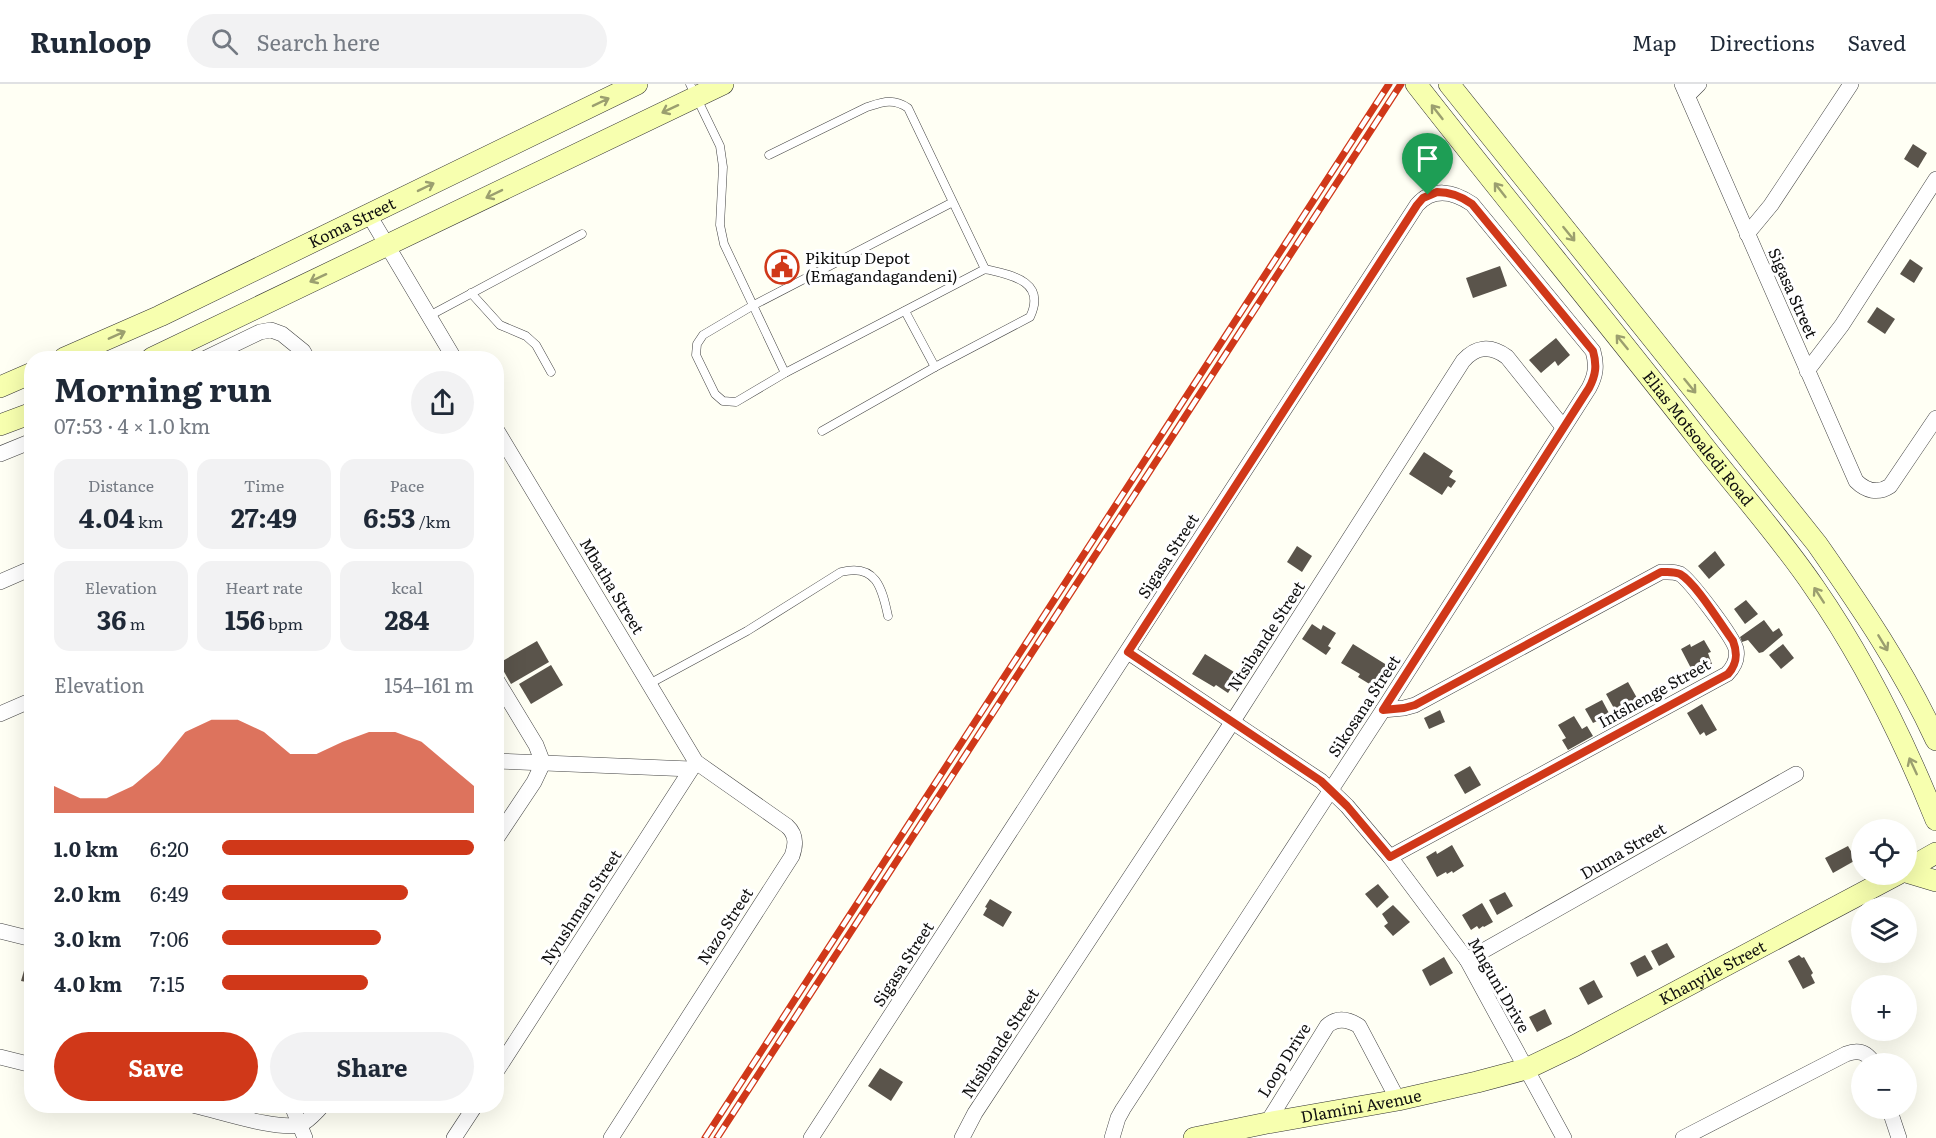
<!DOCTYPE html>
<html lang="en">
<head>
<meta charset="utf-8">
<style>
	:root { --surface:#fff; --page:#f2f2f3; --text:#1f2937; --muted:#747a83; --line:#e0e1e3; --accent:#d03819 }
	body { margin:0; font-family:Literata,serif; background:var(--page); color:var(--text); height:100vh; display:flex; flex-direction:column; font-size:22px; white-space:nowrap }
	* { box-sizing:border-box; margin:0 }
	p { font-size:20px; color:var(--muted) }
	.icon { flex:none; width:33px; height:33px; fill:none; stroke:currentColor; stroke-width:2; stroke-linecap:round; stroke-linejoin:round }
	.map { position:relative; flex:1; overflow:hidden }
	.details { position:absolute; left:24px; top:267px; width:480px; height:762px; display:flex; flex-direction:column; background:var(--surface); border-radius:24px; box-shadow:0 6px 24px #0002 }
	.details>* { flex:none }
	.buttons { position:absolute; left:1851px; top:735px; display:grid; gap:12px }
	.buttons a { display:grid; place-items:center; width:66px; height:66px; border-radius:50%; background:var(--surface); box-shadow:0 6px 24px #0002; font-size:30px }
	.pin { position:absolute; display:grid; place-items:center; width:51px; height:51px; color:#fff; margin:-62px -26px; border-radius:50% 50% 50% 0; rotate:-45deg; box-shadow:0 0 6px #0007 }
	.pin .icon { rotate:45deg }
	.round { display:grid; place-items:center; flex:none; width:63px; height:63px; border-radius:32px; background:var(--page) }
	.head { display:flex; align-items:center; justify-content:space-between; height:102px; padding:0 30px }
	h1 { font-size:33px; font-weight:700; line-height:45px }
	.stats { display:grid; grid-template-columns:repeat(3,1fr); gap:9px; height:102px; padding:6px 30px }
	.stats div { display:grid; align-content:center; border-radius:15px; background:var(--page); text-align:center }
	.stats b { font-size:26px; font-weight:700 }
	.stats small { font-size:16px; font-weight:400 }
	.stats p { font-size:16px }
	.chart { height:168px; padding:12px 30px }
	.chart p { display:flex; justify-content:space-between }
	.chart svg { width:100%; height:108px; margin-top:6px; fill:var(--accent); opacity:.7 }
	.action { display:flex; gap:12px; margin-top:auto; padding:12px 30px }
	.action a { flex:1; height:69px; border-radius:36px; background:var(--accent); color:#fff; font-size:24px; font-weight:700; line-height:69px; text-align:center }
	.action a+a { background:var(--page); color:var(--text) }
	ul { padding:0 30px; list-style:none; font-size:20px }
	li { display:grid; grid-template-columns:96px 72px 1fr; align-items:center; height:45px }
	li i { height:15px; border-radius:8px; background:var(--accent) }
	header { display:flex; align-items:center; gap:36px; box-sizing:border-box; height:84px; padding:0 30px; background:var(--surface); border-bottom:2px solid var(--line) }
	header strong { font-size:28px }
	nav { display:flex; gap:33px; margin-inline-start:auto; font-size:21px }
	.search { width:420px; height:54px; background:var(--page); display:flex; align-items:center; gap:15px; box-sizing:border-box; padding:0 21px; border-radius:33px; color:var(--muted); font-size:22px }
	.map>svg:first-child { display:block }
	.building { fill:#5a544b }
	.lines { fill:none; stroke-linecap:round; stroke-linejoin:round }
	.lane-casing { stroke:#434343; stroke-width:9 }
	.street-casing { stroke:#434343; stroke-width:16 }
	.secondary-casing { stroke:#323232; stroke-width:22 }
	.lane { stroke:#fff; stroke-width:8 }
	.street { stroke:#fff; stroke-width:15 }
	.secondary { stroke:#f7ffaf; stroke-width:21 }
	.rail-casing { stroke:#d03819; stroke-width:7 }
	.rail { stroke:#fff; stroke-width:4.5; stroke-dasharray:14; stroke-linecap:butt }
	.oneway { stroke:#9b9f6f }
	.route-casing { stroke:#fff; stroke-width:12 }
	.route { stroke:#d03819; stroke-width:8 }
	.labels { text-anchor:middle; stroke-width:6; stroke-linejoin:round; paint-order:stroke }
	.street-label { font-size:16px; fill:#101010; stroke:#fff }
	.poi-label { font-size:16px; fill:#101010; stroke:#fff; text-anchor:start }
</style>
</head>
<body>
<header>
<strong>Runloop</strong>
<div class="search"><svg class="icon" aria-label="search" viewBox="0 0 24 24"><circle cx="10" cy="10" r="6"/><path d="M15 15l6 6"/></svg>Search here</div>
<nav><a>Map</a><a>Directions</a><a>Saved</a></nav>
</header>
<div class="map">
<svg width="1936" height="1054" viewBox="0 0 1936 1054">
	<rect width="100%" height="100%" fill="#fffff4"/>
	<g class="building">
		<polygon points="1913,60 1927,69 1918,84 1904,75"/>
		<polygon points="1910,175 1923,184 1914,199 1900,190"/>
		<polygon points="1500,182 1507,202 1473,214 1466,194"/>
		<polygon points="1877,223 1895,235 1885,250 1867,238"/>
		<polygon points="1556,254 1570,271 1558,282 1555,277 1541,289 1529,276"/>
		<polygon points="1424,368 1453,387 1449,393 1456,397 1451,404 1448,402 1442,411 1409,390"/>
		<polygon points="1297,462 1312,472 1302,488 1287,478"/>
		<polygon points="1715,467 1725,481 1709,495 1698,482"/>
		<polygon points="1746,516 1758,530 1745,540 1734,525"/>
		<polygon points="1764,536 1773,548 1779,544 1783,551 1763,568 1759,569 1748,556 1742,558 1740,553"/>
		<polygon points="1312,540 1321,546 1323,541 1336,549 1328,562 1331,564 1326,571 1302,555"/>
		<polygon points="1704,556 1711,568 1708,569 1712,580 1694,590 1681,565 1690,560 1691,563"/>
		<polygon points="537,557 549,578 511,600 499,579"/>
		<polygon points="1353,560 1390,583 1376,604 1358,593 1360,590 1341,579"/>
		<polygon points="1783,560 1794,574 1781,585 1769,571"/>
		<polygon points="1205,570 1239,591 1228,609 1216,601 1214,603 1192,590"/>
		<polygon points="551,581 563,601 531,620 519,600"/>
		<polygon points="1628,598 1637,614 1616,628 1606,610"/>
		<polygon points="1602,616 1610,631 1593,639 1585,625"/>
		<polygon points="1702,620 1717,646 1706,652 1704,648 1700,651 1687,629"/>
		<polygon points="1440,626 1445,638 1429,645 1424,634"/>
		<polygon points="1574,632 1582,645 1587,642 1593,652 1568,666 1562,656 1566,654 1558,641"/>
		<polygon points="1470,682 1481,701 1465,710 1454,691"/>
		<polygon points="1452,761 1464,782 1453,789 1452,787 1447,790 1446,788 1437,793 1426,773 1436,767 1437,770"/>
		<polygon points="1848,762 1856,776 1833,789 1825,774"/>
		<polygon points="1378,800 1389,813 1377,824 1365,810"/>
		<polygon points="1505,808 1513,822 1497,831 1489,816"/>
		<polygon points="990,815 1012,828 1003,843 983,831 987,824 985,823"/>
		<polygon points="1482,819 1493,838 1484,843 1483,842 1479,845 1477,842 1471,846 1462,831"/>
		<polygon points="1393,821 1410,838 1393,852 1384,842 1388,839 1382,830"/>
		<polygon points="1667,859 1675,873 1659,882 1651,867"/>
		<polygon points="29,869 32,870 32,899 21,897"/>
		<polygon points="1645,871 1653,885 1637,893 1630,879"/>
		<polygon points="1799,871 1802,874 1804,873 1813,889 1811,891 1815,899 1803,905 1788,877"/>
		<polygon points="1444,873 1453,889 1430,902 1422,886"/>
		<polygon points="1594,896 1603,913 1588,921 1579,904"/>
		<polygon points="1545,925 1552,940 1537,948 1529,933"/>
		<polygon points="880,984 903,998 891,1017 868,1002"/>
	</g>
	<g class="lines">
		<defs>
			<g id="lane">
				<polyline points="690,0 720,62 723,83 720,141 724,160 785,289"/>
				<path d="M769 71 867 23C883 18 893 14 908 24L985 185 785 289 736 318 723 317 715 310 696 271 697 260 703 251 752 222 953 118"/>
				<polyline points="471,209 500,241 526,252 536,261 551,288"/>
				<polyline points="429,232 582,150"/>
				<path d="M935 283 1030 233C1047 197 1011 191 985 185"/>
				<polyline points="822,347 935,283 905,227"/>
				<path d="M649 600 747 547 841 488C876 479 882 504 888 532"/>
			</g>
			<g id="street">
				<path d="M1682 0 1856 397C1866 407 1878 410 1890 402L1936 334"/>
				<polyline points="1688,11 1699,0"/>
				<polyline points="369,131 454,274"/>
				<polyline points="1747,150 1771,121 1851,0"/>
				<polyline points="206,274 260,248 271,246 282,250 303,267 307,274"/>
				<polyline points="1807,287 1842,241 1936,95"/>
				<path d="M496 345 696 678 787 742C797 751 796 761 792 772L611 1054"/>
				<polyline points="0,370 32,357"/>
				<polyline points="0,498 32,484"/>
				<polyline points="1128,568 1321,697 1347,722 1390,773 1467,876 1564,1054"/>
				<polyline points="496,595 536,661 543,679 534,698 496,755"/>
				<path d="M1383 626 1404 624 1415 621 1661 488C1667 488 1674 487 1680 490 1690 496 1733 553 1736 565 1738 575 1734 583 1727 590L1390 773"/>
				<polyline points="0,630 32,616"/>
				<polyline points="496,677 691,685"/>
				<polyline points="0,847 32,855"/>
				<polyline points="1467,876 1796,690"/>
				<polyline points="0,973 32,981"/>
				<polyline points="496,988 696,678"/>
				<path d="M196 1022C219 1027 281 1048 301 1040 309 1037 316 1028 322 1022"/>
				<polyline points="292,1022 305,1054"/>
				<polyline points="1889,1024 1899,1054"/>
				<path d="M1267 1039 1327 942C1337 933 1348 935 1359 942L1398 1016"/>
				<polyline points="454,1054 475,1022"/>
				<path d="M811 1054 1417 121C1433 103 1453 107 1472 120L1593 267C1597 281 1596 291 1589 304L1383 626 1123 1025 1118 1034 1112 1054"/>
				<path d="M962 1054 975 1029 1233 637 1463 277C1476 262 1491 261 1507 273L1563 343"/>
				<path d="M1683 1054 1846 970C1859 965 1867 968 1874 980"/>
			</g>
			<g id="secondary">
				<path id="s1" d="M1416 0C1508 118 1604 234 1696 352 1735 403 1778 450 1814 503 1864 575 1903 654 1936 736"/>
				<path d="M1449 0 1817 460C1861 523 1904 586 1936 656"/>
				<path id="s2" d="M64 274 160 232 637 0"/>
				<polyline points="152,274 723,0"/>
				<polyline points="0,303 32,289"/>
				<polyline points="0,341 32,329"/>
				<polyline points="1906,786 1936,769"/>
				<polyline points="1906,788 1936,797"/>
				<path id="s3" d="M1194 1054 1267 1039 1398 1016 1477 998 1526 985 1574 962 1898 790"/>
			</g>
		</defs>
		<use href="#lane" class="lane-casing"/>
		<use href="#street" class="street-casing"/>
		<use href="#secondary" class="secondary-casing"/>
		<use href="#lane" class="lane"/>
		<use href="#street" class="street"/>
		<use href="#secondary" class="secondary"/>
		<defs>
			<g id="rail">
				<polyline points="705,1054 1389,0"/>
				<polyline points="717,1054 1401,0"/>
			</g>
		</defs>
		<use href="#rail" class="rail-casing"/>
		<use href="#rail" class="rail"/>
	</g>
	<defs><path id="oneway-shaft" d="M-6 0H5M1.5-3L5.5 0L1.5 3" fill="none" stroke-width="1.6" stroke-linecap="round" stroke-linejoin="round" transform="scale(1.5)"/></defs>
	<g class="oneway">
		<use href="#oneway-shaft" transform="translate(601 18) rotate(-26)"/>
		<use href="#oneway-shaft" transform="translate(670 25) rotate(155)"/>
		<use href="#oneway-shaft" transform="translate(1437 28) rotate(-128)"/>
		<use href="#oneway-shaft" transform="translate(426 103) rotate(-26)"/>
		<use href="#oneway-shaft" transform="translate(1500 106) rotate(-128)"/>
		<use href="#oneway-shaft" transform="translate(494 110) rotate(154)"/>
		<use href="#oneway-shaft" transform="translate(1569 150) rotate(51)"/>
		<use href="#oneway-shaft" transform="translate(318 194) rotate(155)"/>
		<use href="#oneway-shaft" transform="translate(117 251) rotate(-24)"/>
		<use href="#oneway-shaft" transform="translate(1622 258) rotate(-129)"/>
		<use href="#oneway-shaft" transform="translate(1690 302) rotate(51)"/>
		<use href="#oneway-shaft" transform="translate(1819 511) rotate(-123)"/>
		<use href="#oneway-shaft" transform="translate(1883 559) rotate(59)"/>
		<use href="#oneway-shaft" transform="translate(1913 682) rotate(-115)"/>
	</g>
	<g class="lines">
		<defs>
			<path id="route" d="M1437 108C1450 108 1461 112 1472 120L1593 267C1597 281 1596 291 1589 304L1383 626 1404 624 1415 621 1661 488C1667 488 1674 487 1680 490 1696 499 1721 541 1733 557 1738 570 1737 580 1728 590L1390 773 1347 722 1321 697 1128 568 1417 121 1423 114Z"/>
		</defs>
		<use href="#route" class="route-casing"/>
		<use href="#route" class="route"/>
	</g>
	<defs>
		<symbol id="civic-ring" viewBox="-11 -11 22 22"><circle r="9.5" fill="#fff" stroke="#d03819" stroke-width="1.5"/><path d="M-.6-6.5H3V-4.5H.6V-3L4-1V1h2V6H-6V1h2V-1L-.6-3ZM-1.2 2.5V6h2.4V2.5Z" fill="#d03819"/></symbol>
	</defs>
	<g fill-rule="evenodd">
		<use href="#civic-ring" x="763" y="164" width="38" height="38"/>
	</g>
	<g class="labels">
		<g class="street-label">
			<text dy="6" stroke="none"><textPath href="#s2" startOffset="318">Koma Street</textPath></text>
			<text transform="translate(1793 209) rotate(66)" y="6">Sigasa Street</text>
			<text dy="6" stroke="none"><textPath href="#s1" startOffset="453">Elias Motsoaledi Road</textPath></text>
			<text transform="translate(1168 472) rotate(-57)" y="6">Sigasa Street</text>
			<text transform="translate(612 502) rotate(59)" y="6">Mbatha Street</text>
			<text transform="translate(1266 552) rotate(-57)" y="6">Ntsibande Street</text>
			<text transform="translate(1654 609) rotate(-29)" y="6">Intshenge Street</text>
			<text transform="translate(1364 622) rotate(-57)" y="6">Sikosana Street</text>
			<text transform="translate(1623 767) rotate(-30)" y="6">Duma Street</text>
			<text transform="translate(581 823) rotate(-57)" y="6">Nyushman Street</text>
			<text transform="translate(725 842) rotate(-57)" y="6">Nazo Street</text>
			<text transform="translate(903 880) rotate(-57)" y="6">Sigasa Street</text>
			<text dy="6" stroke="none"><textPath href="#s3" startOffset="549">Khanyile Street</textPath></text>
			<text transform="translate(1499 901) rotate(60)" y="6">Mnguni Drive</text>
			<text transform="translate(1000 959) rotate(-57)" y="6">Ntsibande Street</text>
			<text transform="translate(1284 976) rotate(-58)" y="6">Loop Drive</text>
			<text dy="6" stroke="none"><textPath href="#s3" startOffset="170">Dlamini Avenue</textPath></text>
		</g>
		<g class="poi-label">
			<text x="805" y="180">Pikitup Depot<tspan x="805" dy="18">(Emagandagandeni)</tspan></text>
		</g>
	</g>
</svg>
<div class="buttons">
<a><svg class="icon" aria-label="locate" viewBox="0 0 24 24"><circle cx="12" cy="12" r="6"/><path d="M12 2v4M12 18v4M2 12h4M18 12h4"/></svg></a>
<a><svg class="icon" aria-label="layers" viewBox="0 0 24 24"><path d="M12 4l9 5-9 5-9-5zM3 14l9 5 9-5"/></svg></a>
<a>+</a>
<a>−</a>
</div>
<div class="pin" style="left:1428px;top:111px;background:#1e9e55"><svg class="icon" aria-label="arrive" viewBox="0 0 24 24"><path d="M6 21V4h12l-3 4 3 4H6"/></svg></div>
<section class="details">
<div class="head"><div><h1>Morning run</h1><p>07:53 · 4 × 1.0 km</p></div><a class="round"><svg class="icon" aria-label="share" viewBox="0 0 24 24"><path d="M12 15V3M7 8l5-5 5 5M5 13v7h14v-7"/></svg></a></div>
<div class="stats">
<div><p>Distance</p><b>4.04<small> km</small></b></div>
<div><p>Time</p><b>27:49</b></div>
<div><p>Pace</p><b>6:53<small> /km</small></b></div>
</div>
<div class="stats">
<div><p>Elevation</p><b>36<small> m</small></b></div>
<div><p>Heart rate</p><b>156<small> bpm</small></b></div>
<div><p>kcal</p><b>284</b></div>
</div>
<div class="chart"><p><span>Elevation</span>154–161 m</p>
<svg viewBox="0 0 160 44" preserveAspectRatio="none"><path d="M0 44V33L10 38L20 38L30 33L40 24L50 11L60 6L70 6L80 11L90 20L100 20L110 15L120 11L130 11L140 15L150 24L160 33V44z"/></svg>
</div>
<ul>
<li><b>1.0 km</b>6:20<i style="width:100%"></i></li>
<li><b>2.0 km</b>6:49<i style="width:74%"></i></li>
<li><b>3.0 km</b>7:06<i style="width:63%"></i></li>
<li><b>4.0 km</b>7:15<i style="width:58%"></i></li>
</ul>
<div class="action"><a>Save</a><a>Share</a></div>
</section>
</div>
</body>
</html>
